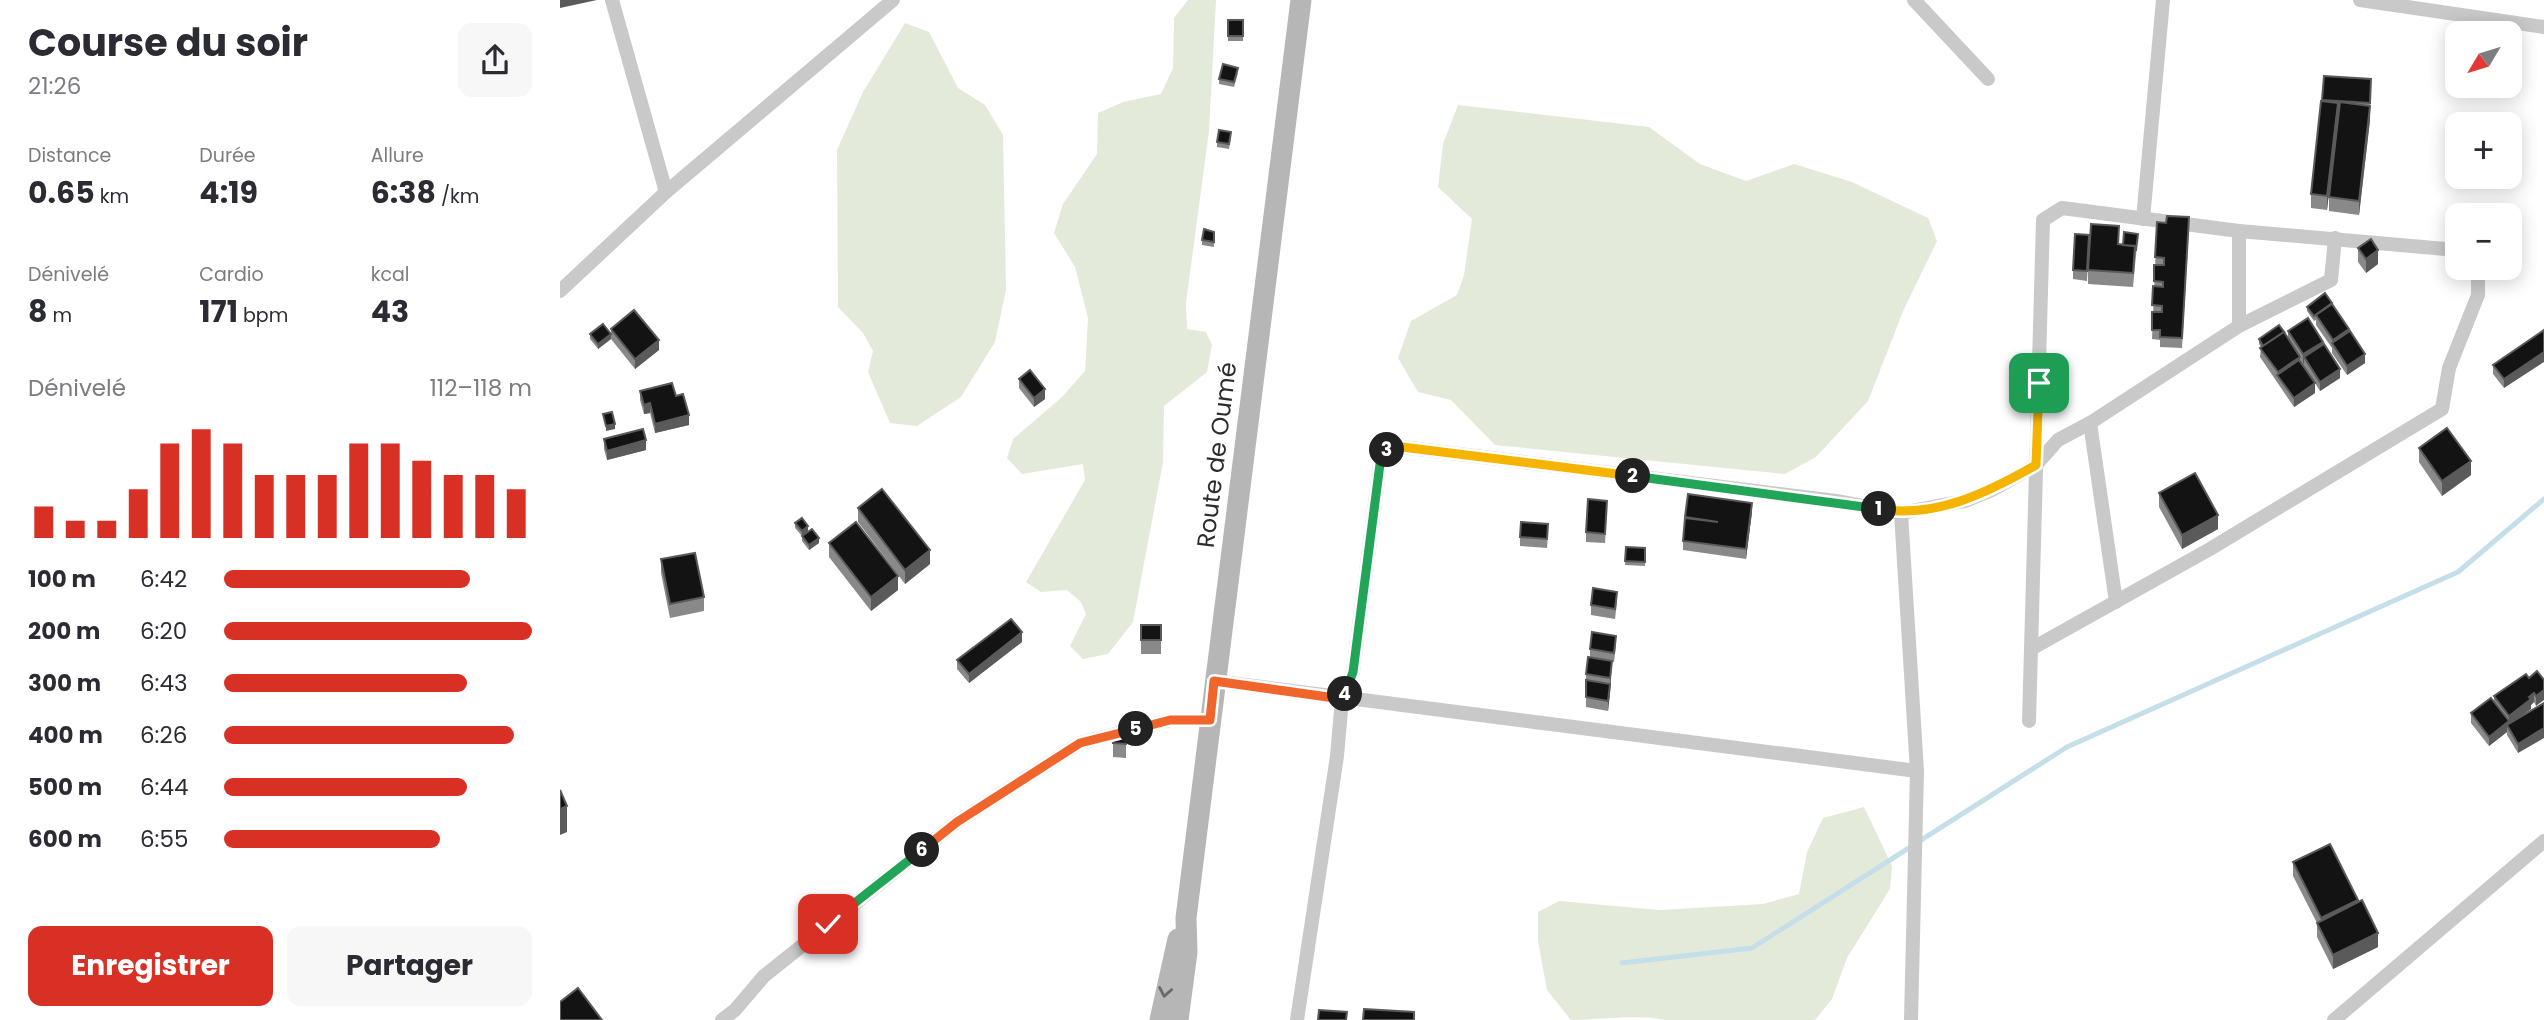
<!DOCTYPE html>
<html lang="fr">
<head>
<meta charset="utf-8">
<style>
	:root { --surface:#fff; --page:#f7f7f7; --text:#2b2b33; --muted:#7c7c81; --accent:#d93025 }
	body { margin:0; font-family:Poppins,sans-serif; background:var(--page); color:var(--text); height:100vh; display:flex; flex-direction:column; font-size:26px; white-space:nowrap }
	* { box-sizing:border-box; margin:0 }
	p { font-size:23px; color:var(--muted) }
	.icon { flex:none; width:38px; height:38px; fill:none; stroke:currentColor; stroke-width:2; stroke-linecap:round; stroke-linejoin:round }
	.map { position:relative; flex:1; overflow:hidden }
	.side { display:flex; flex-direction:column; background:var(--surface); width:560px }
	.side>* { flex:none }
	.needle { width:46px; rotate:232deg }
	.buttons { position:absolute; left:1885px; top:21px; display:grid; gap:14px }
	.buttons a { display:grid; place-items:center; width:77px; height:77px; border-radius:14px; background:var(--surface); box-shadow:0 4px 18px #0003; font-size:35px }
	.pin { position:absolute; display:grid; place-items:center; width:60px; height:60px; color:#fff; margin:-30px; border-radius:14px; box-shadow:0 4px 10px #0006 }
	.km { position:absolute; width:35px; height:35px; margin:-18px; border-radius:50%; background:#222; color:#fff; font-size:19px; line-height:35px; text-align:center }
	.round { display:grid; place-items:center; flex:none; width:74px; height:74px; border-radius:14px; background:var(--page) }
	.summary { display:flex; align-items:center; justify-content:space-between; height:119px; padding:0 28px }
	h1 { font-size:38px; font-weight:700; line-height:52px }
	.metrics { display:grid; grid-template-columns:repeat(3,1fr); gap:10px; height:119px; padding:7px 28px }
	.metrics div { display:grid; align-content:center }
	.metrics b { font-size:30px; font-weight:700 }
	.metrics small { font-size:19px; font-weight:400 }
	.metrics p { font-size:19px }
	.chart { height:196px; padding:14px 28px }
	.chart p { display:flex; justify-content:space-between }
	.chart svg { width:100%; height:126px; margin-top:7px; stroke:var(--accent); stroke-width:6 }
	.button { display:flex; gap:14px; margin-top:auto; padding:14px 28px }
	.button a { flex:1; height:80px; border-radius:14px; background:var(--accent); color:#fff; font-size:28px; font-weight:700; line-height:80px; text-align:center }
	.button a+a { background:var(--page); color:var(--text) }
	ul { padding:0 28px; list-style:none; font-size:23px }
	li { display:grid; grid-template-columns:112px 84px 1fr; align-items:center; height:52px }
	li i { height:18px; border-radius:9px; background:var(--accent) }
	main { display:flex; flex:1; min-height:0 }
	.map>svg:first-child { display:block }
	.green { fill:#e4eada }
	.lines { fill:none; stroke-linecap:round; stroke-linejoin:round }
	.stream { stroke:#c5dfea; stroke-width:5 }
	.street { stroke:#c9c9c9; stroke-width:14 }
	.secondary { stroke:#b6b6b6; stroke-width:21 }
	.wall { fill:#898989 }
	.shaded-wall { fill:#5a5a5a }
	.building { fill:#131313; stroke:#5a5a5a; stroke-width:2 }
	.oneway { stroke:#6a6a6a }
	.split-1-casing { stroke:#fff; stroke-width:14 }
	.split-2-casing { stroke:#fff; stroke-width:14 }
	.split-3-casing { stroke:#fff; stroke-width:14 }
	.split-4-casing { stroke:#fff; stroke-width:14 }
	.split-5-casing { stroke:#fff; stroke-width:14 }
	.split-6-casing { stroke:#fff; stroke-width:14 }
	.split-7-casing { stroke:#fff; stroke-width:14 }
	.split-1 { stroke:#f5b400; stroke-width:9 }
	.split-2 { stroke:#22a559; stroke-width:9 }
	.split-3 { stroke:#f5b400; stroke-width:9 }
	.split-4 { stroke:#22a559; stroke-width:9 }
	.split-5 { stroke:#f0652b; stroke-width:9 }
	.split-6 { stroke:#f0652b; stroke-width:9 }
	.split-7 { stroke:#22a559; stroke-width:9 }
	.labels { text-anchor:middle; stroke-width:7; stroke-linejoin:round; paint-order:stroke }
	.street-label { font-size:24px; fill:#2c2c2c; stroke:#fff }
</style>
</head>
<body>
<main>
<section class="side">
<div class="summary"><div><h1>Course du soir</h1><p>21:26</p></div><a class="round"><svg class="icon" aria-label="share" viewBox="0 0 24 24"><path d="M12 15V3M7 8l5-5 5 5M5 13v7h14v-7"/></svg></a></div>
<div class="metrics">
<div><p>Distance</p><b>0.65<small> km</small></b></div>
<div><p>Durée</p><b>4:19</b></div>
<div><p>Allure</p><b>6:38<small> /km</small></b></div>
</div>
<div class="metrics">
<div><p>Dénivelé</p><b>8<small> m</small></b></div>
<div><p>Cardio</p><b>171<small> bpm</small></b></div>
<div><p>kcal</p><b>43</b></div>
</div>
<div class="chart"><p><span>Dénivelé</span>112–118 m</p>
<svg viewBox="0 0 160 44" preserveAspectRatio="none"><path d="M5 44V33M15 44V38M25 44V38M35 44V27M45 44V11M55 44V6M65 44V11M75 44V22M85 44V22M95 44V22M105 44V11M115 44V11M125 44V17M135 44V22M145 44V22M155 44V27"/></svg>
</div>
<ul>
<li><b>100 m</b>6:42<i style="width:80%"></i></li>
<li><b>200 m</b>6:20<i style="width:100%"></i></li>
<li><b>300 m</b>6:43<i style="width:79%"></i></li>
<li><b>400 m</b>6:26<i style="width:94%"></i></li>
<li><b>500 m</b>6:44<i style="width:79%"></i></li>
<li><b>600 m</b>6:55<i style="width:70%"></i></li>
</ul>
<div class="button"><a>Enregistrer</a><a>Partager</a></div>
</section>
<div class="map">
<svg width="1984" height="1020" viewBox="0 0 1984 1020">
	<rect width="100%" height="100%" fill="#fff"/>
	<g class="green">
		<polygon points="628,0 656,0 649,131 626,303 627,329 646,332 652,345 647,372 604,406 603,462 573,622 548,654 523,659 510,646 526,614 521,602 507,590 481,592 466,582 525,480 523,464 462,474 447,458 453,439 501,398 525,371 528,318 515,267 494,233 503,204 537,154 538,113 563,102 601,94 613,68 614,18"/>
		<polygon points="345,23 369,32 398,88 425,105 443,135 446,290 435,342 401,397 357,426 330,423 308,372 313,351 303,333 278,307 277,150 303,92"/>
		<polygon points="898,105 1089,127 1140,164 1186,181 1234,164 1292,182 1368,218 1377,241 1344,309 1308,401 1256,457 1225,474 935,445 891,400 858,392 838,358 851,321 897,295 904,275 912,219 878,187 883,144"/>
		<path d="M1304 807 1332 866 1330 889 1287 958 1272 999 1255 1020H1105C1080 1014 1040 1020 1011 1020L987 990 978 941V912L999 901 1099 910 1203 904 1239 894 1247 852 1263 818Z"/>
	</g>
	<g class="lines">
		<polyline class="stream" points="1062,963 1192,948 1507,747 1898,572 1984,499"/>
		<g class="street">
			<polyline points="52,0 106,192"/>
			<polyline points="1354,0 1428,79"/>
			<polyline points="1800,0 1984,27"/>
			<polyline points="1583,219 1603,0"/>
			<polyline points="0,291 106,192 333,0"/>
			<polyline points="1679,326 1679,231"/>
			<polyline points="1530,423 1556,602"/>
			<polyline points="1341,513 1357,771 1351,1020"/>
			<polyline points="1471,649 1650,549 1882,409 1889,368 1918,295 1918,268"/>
			<polyline points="655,681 1357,771"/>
			<polyline points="1469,721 1483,220 1502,208 1679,231 1897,250"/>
			<polyline points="162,1020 175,1010 204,976 397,822 520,743 610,720 650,720"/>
			<polyline points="737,1020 777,756 782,699 793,672 820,464 828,449 842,447 1276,501 1341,513 1405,501 1434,489 1476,465 1498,440 1530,423 1679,326 1771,280 1775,238"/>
			<polyline points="1774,1020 1984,841"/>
		</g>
		<g class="secondary">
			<polyline points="600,1020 618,939"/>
			<polyline points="618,1020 627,952 626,918 741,0"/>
		</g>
	</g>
	<g class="wall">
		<rect x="668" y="20" width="15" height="21"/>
		<polygon points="678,73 674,87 659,84 659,79"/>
		<polygon points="1811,89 1810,120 1799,215 1769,211 1769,197 1779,111 1778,110 1767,210 1751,208 1751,194 1761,101"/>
		<polygon points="671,137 669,149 657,147 657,142"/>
		<polygon points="1597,222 1629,227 1622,348 1600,347 1600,340 1592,339"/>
		<polygon points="654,232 654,247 642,245 642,240"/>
		<polygon points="1578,234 1573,287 1528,284 1528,270 1558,245 1563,245"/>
		<polygon points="1529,244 1527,281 1513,279 1513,270"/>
		<polygon points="1798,248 1818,264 1806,273 1798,262"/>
		<polygon points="1747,307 1789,332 1805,363 1787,375 1772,353 1772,348 1756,325 1756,320 1754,321 1747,311"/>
		<polygon points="51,329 99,350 75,369 51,339 38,349 30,339 30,334 51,334"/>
		<polygon points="1984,330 1944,388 1933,374 1933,365"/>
		<polygon points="1728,331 1763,345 1780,378 1760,391 1755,383 1755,393 1734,407 1700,357 1701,347 1699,344 1699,339 1728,339"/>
		<polygon points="459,379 485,399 474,407 459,388"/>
		<polygon points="80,391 116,396 129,425 95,433 90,413 84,414 80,400"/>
		<polygon points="44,439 86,450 47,460 44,449"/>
		<polygon points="1859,448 1911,475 1882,496 1859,462"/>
		<polygon points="1599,493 1658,529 1622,549 1599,507"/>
		<polygon points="1128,494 1192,512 1186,559 1123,550 1123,541"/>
		<polygon points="298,508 370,564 345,584 298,522"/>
		<polygon points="1047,510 1045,543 1026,542 1026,532"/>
		<polygon points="242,518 242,536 235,528 235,523"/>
		<polygon points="988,534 987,548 960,546 960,537"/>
		<polygon points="242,536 259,543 249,550 242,541"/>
		<polygon points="269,543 338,590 311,611 269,557"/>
		<polygon points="1066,547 1085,548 1085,566 1065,565"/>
		<polygon points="101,559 144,597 144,611 110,618 101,573"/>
		<polygon points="1057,602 1055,619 1031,615 1031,605"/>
		<rect x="581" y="625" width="20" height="29"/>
		<polygon points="462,642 409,683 397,669 397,660"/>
		<polygon points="1056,645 1054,662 1052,662 1050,693 1048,711 1026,707 1026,674 1030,657 1030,649"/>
		<polygon points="1977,671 1976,706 1974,702 1971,705 1971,709 1955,720 1984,703 1958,753 1947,735 1947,732 1929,746 1911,723 1911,713 1934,701 1934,696 1969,678"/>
		<polygon points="553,735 566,736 566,758 553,757"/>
		<polygon points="1733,862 1798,903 1818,947 1773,969 1757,937 1757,923 1733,876"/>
	</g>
	<g class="shaded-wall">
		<polygon points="0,0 37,0 0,8"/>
		<polygon points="1778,103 1778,117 1767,210 1767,196"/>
		<polygon points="1810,106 1810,120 1799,215 1799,201"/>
		<polygon points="1818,250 1818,264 1806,273 1806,259"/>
		<polygon points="1789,329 1789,338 1773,345 1773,340"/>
		<polygon points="51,334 51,339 38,349 38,344"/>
		<polygon points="99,340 99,350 75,369 75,359"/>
		<polygon points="1763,342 1763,351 1744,357 1744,363 1743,364 1743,354"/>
		<polygon points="1984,352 1984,362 1944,388 1944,379"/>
		<polygon points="1805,354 1805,363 1787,375 1787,366"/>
		<polygon points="1740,357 1740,366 1718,375 1718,372"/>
		<polygon points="1780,369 1780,378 1760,391 1760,382"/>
		<polygon points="1755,383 1755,393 1734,407 1734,398"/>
		<polygon points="485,389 485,399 474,407 474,398"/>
		<polygon points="90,403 90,413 84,414 84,405"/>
		<polygon points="129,415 129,425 95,433 95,424"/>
		<polygon points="55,424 55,429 46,431 46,426"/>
		<polygon points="86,440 86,450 47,460 47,451"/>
		<polygon points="1911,461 1911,475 1882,496 1882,481"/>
		<polygon points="1192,503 1192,512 1186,559 1186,549"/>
		<polygon points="1658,515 1658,529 1622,549 1622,535"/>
		<polygon points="248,526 248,531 242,536 242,531"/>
		<polygon points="259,538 259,543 249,550 249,545"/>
		<polygon points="370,550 370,564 345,584 345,570"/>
		<polygon points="338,576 338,590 311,611 311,597"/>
		<polygon points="462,632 462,642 409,683 409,674"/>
		<polygon points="1052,661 1050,693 1048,711 1048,701"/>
		<polygon points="1984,690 1984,700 1976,706 1976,696"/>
		<polygon points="1974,693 1974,702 1971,705 1971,709 1949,725 1947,725 1947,732 1929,746 1929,737 1949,722 1949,716"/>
		<polygon points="1984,728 1984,738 1958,753 1958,744"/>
		<polygon points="7,806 7,832 0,835 0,809"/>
		<polygon points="1798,900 1798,914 1761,932 1761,918"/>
		<polygon points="1818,933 1818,947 1773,969 1773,955"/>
	</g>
	<g class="building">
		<rect x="668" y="20" width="15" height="16"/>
		<polygon points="663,64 678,68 674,82 659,79"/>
		<polygon points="1764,76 1811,79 1810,103 1762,100"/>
		<polygon points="1761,101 1778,103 1767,196 1751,194"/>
		<polygon points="1780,102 1810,106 1799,201 1769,197"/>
		<polygon points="659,130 671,132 669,144 657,142"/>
		<polygon points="1607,216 1629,217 1622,338 1600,337 1600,330 1592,330 1592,312 1602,312 1602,306 1592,305 1593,286 1603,287 1603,282 1594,281 1594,265 1604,265 1604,258 1595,257 1597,222 1606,223"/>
		<polygon points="1531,224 1559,226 1558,244 1575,246 1573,273 1528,270"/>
		<polygon points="644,229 654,232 654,242 642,240"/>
		<polygon points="1564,232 1578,234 1576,250 1575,250 1575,246 1563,245"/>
		<polygon points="1515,234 1529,235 1527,271 1513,270"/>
		<polygon points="1811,239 1818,250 1806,259 1798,248"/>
		<polygon points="1765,293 1772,303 1754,316 1747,307"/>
		<polygon points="1772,304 1789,329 1773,340 1756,315"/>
		<polygon points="74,310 99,340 75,359 51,329"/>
		<polygon points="1748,318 1763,342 1743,354 1728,331"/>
		<polygon points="43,324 51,334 38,344 30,334"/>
		<polygon points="1719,325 1725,333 1724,332 1703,346 1699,339"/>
		<polygon points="1984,330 1984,352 1944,379 1933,365"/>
		<polygon points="1790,331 1805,354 1787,366 1772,343"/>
		<polygon points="1724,332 1740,357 1718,372 1700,348"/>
		<polygon points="1764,344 1780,369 1760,382 1744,357"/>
		<polygon points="1739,360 1755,383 1734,398 1717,375"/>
		<polygon points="470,370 485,389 474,398 459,379"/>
		<polygon points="112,383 116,396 123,394 129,415 95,424 90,403 84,405 80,391"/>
		<polygon points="52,412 55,424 46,426 43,414"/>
		<polygon points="1887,428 1911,461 1882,481 1859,448"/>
		<polygon points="83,429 86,440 47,451 44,439"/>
		<polygon points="1635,473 1658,515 1622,535 1599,493"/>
		<polygon points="322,489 370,550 345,570 298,508"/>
		<polygon points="1128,494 1192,503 1186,549 1123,541 1125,518 1158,522 1125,517"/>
		<polygon points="1028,499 1047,501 1045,534 1026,532"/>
		<polygon points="242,518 248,526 242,531 235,523"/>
		<polygon points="296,522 338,576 311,597 269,543"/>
		<polygon points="961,522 988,524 987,539 960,537"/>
		<polygon points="252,529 259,538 249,545 242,536"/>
		<polygon points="1066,547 1085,548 1085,562 1065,561"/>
		<polygon points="135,553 144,597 110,604 101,559"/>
		<polygon points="1033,588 1057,592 1055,609 1031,605"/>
		<polygon points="451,619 462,632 409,674 397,660"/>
		<rect x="581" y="625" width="20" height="15"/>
		<polygon points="1032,632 1056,636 1054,653 1030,649"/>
		<polygon points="1028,657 1052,661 1050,678 1026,674"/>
		<polygon points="1977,671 1984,680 1984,690 1976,696 1974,693 1969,697 1971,699 1949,716 1934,696 1966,674 1969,678"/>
		<polygon points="1026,680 1050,684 1048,701 1026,697"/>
		<polygon points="1931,698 1949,721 1929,737 1911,713"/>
		<polygon points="1984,703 1984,728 1958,744 1947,725"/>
		<polygon points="553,735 566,736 566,744 553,743"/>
		<polygon points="0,790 7,806 0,809"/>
		<polygon points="1770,844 1798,900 1761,918 1733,862"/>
		<polygon points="1802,900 1818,933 1773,955 1757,923"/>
		<polygon points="18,988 42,1020 0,1020 0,1002"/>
		<polygon points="804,1009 854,1012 854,1020 803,1020"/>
		<polygon points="759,1010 787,1012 786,1020 758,1020"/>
	</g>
	<defs><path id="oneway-chevron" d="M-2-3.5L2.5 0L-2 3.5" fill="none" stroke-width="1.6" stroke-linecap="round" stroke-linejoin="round" transform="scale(1.75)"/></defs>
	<use class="oneway" href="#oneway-chevron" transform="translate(605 992) rotate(100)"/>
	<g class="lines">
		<defs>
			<path id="split-1" d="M1319 509C1375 519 1429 492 1476 465L1479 383"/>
			<polyline id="split-2" points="1073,476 1319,509"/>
			<polyline id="split-3" points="827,450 842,447 1073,476"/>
			<polyline id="split-4" points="785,694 793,672 820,464 827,450"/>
			<polyline id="split-5" points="576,729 610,720 650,720 654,681 782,699 785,694"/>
			<polyline id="split-6" points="362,850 397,822 520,743 576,729"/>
			<polyline id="split-7" points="268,924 362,850"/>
		</defs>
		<use href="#split-1" class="split-1-casing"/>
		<use href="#split-2" class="split-2-casing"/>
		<use href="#split-3" class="split-3-casing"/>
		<use href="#split-4" class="split-4-casing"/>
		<use href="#split-5" class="split-5-casing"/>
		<use href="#split-6" class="split-6-casing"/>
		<use href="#split-7" class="split-7-casing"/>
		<use href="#split-1" class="split-1"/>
		<use href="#split-2" class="split-2"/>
		<use href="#split-3" class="split-3"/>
		<use href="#split-4" class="split-4"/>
		<use href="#split-5" class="split-5"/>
		<use href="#split-6" class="split-6"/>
		<use href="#split-7" class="split-7"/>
	</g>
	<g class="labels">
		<g class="street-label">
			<text transform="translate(657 455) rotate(-83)" y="8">Route de Oumé</text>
		</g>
	</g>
</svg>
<div class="buttons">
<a><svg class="needle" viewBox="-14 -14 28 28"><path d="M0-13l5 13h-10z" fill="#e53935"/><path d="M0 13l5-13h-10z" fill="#7c7c81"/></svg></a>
<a>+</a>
<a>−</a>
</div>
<div class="pin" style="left:1479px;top:383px;background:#1e9e55"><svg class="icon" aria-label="arrive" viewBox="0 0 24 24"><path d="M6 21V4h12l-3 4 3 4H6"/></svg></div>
<div class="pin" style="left:268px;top:924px;background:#d93025"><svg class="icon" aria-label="check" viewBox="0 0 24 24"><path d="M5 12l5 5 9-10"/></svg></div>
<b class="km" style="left:1319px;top:509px">1</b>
<b class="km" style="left:1073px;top:476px">2</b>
<b class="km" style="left:827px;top:450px">3</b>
<b class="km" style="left:785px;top:694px">4</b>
<b class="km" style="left:576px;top:729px">5</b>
<b class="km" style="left:362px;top:850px">6</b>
</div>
</main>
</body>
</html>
